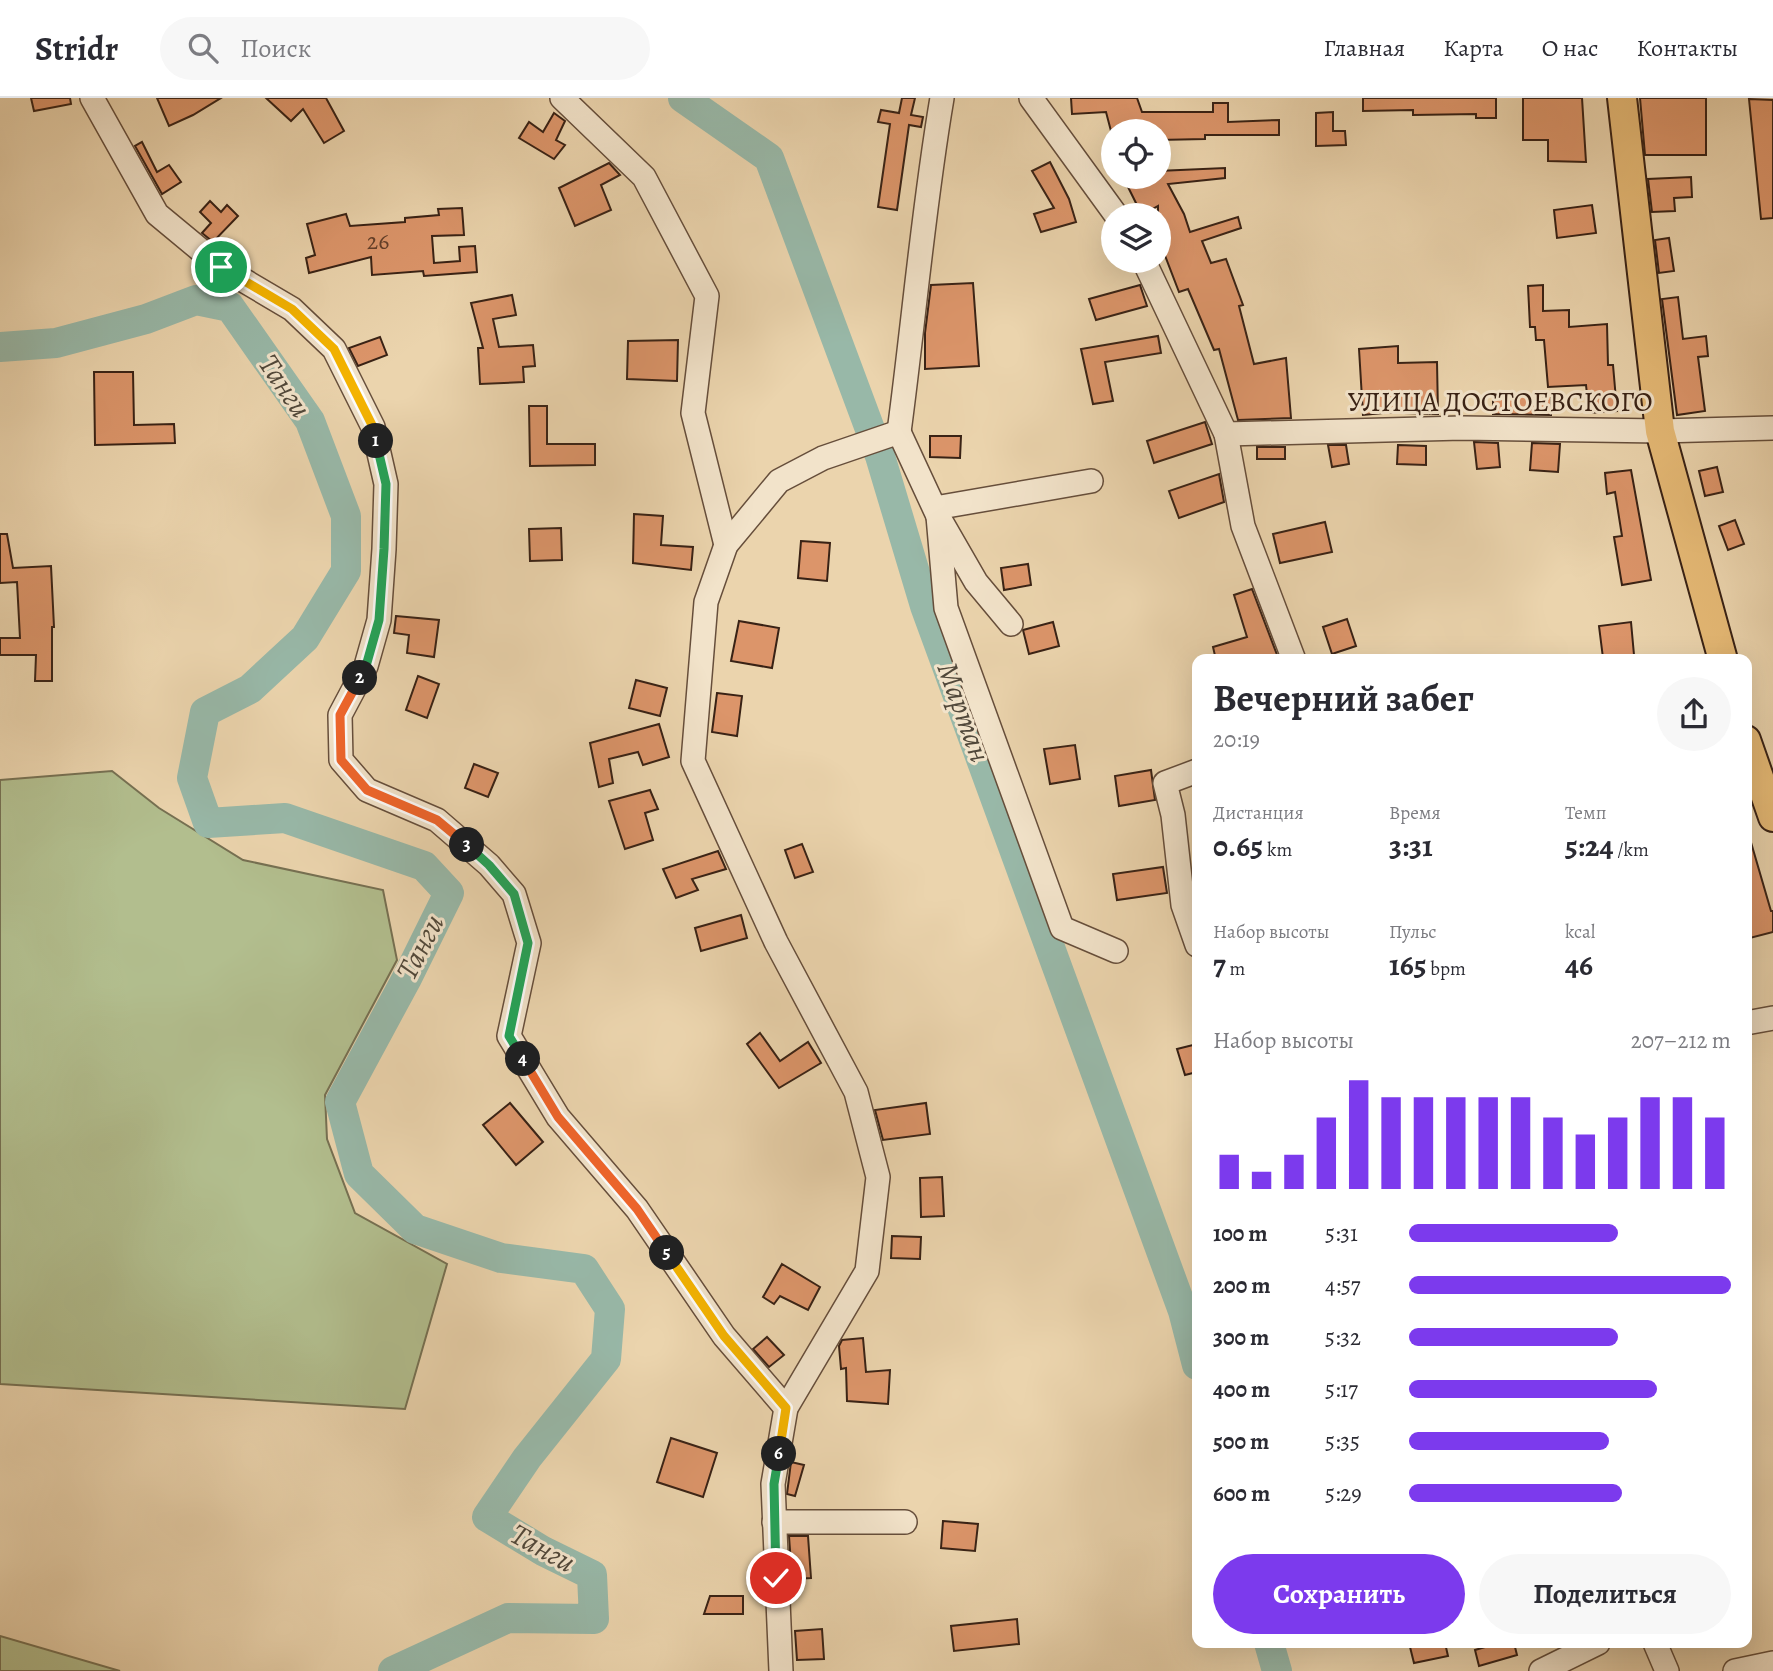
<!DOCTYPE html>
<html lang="ru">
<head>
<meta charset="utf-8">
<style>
	:root { --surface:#fff; --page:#f7f7f7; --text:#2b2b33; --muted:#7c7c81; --line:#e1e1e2; --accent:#7c3aed }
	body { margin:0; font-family:Alegreya,serif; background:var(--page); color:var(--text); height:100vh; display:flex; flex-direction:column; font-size:26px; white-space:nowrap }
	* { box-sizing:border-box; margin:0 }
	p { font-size:23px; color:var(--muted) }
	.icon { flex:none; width:38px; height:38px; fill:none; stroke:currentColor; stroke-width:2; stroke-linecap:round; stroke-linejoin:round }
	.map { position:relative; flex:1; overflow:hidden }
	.panel { position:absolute; left:1192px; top:556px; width:560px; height:994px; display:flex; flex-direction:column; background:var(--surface); border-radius:14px; box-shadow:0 7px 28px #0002 }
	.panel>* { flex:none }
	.fabs { position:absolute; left:1101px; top:21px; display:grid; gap:14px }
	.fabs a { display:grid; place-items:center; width:70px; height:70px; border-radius:50%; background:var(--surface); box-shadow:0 7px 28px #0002; font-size:35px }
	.pin { position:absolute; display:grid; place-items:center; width:60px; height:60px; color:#fff; margin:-30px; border:4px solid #fff; border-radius:50%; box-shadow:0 2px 7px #0007 }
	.km { position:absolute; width:35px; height:35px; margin:-18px; border-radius:50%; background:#222; color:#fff; font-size:19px; line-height:35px; text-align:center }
	.round { display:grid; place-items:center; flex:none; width:74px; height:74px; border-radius:37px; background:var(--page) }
	.overview { display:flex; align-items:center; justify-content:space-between; height:119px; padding:0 21px }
	h1 { font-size:38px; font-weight:700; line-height:52px }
	.metrics { display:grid; grid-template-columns:repeat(3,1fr); gap:10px; height:119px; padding:7px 21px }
	.metrics div { display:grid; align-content:center }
	.metrics b { font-size:30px; font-weight:700 }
	.metrics small { font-size:19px; font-weight:400 }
	.metrics p { font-size:19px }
	.chart { height:196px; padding:14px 21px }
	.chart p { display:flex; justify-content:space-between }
	.chart svg { width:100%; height:126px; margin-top:7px; stroke:var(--accent); stroke-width:6 }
	.cta { display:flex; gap:14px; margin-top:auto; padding:14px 21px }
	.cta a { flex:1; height:80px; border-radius:42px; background:var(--accent); color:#fff; font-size:28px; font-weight:700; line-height:80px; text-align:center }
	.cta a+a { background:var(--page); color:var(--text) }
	ul { padding:0 21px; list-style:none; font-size:23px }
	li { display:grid; grid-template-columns:112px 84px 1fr; align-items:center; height:52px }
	li i { height:18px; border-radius:9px; background:var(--accent) }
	header { display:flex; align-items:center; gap:42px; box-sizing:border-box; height:98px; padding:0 35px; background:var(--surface); border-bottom:2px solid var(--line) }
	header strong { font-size:33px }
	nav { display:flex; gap:38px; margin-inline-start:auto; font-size:24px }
	.search { width:490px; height:63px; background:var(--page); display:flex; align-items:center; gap:18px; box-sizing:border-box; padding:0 24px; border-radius:38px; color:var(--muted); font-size:26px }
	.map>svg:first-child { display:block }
	.green { fill:#b2be8e; stroke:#767052; stroke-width:2 }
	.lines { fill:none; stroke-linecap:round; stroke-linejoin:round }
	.river { stroke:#98b8a8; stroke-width:30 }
	.building { fill:#dc956a; stroke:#392215; stroke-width:2 }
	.minor-casing { stroke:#664e3b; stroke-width:26 }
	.major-casing { stroke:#392215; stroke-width:32 }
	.minor { stroke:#f2e3ca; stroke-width:23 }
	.major { stroke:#e6ba76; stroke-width:28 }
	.split-1-casing { stroke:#fff; stroke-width:14 }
	.split-2-casing { stroke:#fff; stroke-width:14 }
	.split-3-casing { stroke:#fff; stroke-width:14 }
	.split-4-casing { stroke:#fff; stroke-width:14 }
	.split-5-casing { stroke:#fff; stroke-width:14 }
	.split-6-casing { stroke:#fff; stroke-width:14 }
	.split-7-casing { stroke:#fff; stroke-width:14 }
	.split-1 { stroke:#f5b400; stroke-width:9 }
	.split-2 { stroke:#22a559; stroke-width:9 }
	.split-3 { stroke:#f0652b; stroke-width:9 }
	.split-4 { stroke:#22a559; stroke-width:9 }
	.split-5 { stroke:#f0652b; stroke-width:9 }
	.split-6 { stroke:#f5b400; stroke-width:9 }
	.split-7 { stroke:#22a559; stroke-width:9 }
	.labels { text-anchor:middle; stroke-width:6; stroke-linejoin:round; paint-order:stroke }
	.number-label { font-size:24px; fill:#623f2a }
	.street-label { font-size:28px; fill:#392215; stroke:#f2e3ca }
	.water-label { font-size:30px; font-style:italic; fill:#51483a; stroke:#f2e3ca }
</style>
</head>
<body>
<header>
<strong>Stridr</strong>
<div class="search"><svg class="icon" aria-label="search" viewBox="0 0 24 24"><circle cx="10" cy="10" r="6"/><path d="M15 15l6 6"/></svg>Поиск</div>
<nav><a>Главная</a><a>Карта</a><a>О нас</a><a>Контакты</a></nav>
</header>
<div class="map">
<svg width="1773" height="1573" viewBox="0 0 1773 1573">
	<rect width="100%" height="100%" fill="#ebd4ad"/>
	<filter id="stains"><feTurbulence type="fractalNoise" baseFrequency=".00286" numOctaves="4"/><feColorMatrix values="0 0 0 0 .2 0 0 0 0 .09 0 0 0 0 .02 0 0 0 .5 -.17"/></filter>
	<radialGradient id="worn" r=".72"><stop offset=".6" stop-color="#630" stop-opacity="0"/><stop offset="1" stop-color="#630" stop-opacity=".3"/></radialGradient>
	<g class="green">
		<polygon points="112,673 159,710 243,762 383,792 397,862 325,997 327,1041 355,1115 447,1166 405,1311 0,1286 0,682"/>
		<polygon points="0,1538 120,1573 0,1573"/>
	</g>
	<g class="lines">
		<g class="river">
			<polyline points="683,0 769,60 880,358 925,508 1183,1213 1197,1267"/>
			<polyline points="0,249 56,245 146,221 196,202 230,209 310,323 346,418 346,473 305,540 250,591 205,614 192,680 208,725 285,720 424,768 449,795 407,880 340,1004 359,1076 415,1131 501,1160 584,1171 610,1211 606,1261 527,1360 487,1419 543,1453 592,1477 594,1521 508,1520 393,1573"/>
			<polyline points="1269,1545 1277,1573"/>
		</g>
	</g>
	<g class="building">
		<polygon points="31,0 70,0 71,6 34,13"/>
		<polygon points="157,0 221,0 193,17 169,28"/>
		<polygon points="266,0 326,0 344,33 324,45 303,11 291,23"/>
		<polygon points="902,0 915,0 911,17 923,19 921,29 909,27 897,112 878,109 890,26 878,24 881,12 899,15"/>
		<polygon points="1071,0 1137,0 1142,14 1213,14 1213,5 1228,5 1228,24 1279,22 1279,37 1205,37 1205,41 1158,42 1158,33 1111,33 1106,14 1072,16"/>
		<polygon points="1363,0 1496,0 1496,20 1476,20 1476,16 1413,17 1413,12 1363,13"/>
		<polygon points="1523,0 1582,0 1586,64 1548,63 1548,42 1523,42"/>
		<polygon points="1640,0 1706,0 1706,57 1645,57"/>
		<polygon points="1749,1 1773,2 1773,120 1761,121"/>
		<polygon points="1333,14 1333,33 1345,33 1346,47 1316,48 1316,15"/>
		<polygon points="554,15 565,23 556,42 565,47 554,61 519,40 529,24 543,34"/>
		<polygon points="142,44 157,74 169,67 181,84 162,96 135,48"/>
		<polygon points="1050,64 1069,101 1076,124 1041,134 1034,116 1054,110 1032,73"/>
		<polygon points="609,65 620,77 601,87 611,112 575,128 559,90"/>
		<polygon points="1225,70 1225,80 1168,86 1184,116 1190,134 1238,119 1241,130 1202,143 1211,165 1226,161 1243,207 1239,208 1254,266 1286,260 1291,320 1238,322 1219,251 1214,252 1188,191 1179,194 1164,155 1162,155 1158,146 1158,108 1142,117 1123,79 1158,79 1158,73"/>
		<polygon points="1691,79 1692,99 1674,100 1675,113 1652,114 1648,81"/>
		<polygon points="210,103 221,114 227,107 238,118 213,144 202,135 211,125 200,114"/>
		<polygon points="1592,107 1596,135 1557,140 1554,112"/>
		<polygon points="462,110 464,137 432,138 434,165 460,163 459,149 475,148 477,174 424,178 423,173 372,177 371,159 309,175 306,160 315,157 307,126 346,116 350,128 405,124 405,120 439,117 438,111"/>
		<polygon points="1669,140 1674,173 1659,175 1655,142"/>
		<polygon points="973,185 979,268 925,271 925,235 931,187"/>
		<polygon points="1140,187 1147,208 1096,222 1089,201"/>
		<polygon points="1543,187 1543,213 1569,212 1569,229 1607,226 1608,267 1613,267 1617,313 1589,315 1586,287 1548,289 1544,242 1536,242 1535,229 1530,229 1528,188"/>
		<polygon points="512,197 516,217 493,221 499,249 533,247 535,268 523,269 524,284 480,286 478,250 483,250 471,205"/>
		<polygon points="1678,199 1683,241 1706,238 1708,258 1698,259 1705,313 1677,317 1662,201"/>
		<polygon points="1158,238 1161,255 1105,264 1113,303 1093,306 1081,251"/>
		<polygon points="380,239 387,257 358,268 349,250"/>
		<polygon points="678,242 677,283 627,281 628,243"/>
		<polygon points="1398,248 1398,265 1437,264 1438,316 1405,315 1405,313 1363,317 1359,251"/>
		<polygon points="94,274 133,274 134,327 174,326 175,345 95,347"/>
		<polygon points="1493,297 1551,297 1551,317 1493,316"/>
		<polygon points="529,308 547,308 547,346 595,346 595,367 530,368"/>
		<polygon points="1205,324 1212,346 1154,365 1147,343"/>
		<polygon points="930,338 961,338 960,360 930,359"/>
		<polygon points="1474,344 1498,345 1500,369 1477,371"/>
		<polygon points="1532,345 1560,346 1558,374 1530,372"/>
		<polygon points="1328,347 1346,347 1349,366 1332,369"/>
		<polygon points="1398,347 1426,348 1426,367 1397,366"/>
		<rect x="1257" y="349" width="28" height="12"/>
		<polygon points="1717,369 1723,394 1705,398 1699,373"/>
		<polygon points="1631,372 1651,482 1622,487 1614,439 1622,438 1615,394 1607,396 1605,375"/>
		<polygon points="1219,376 1224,404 1179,420 1169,393"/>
		<polygon points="634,416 663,418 661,447 693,449 691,472 633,465"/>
		<polygon points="1735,422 1744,446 1728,452 1719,428"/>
		<polygon points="1325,424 1332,454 1280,465 1273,436"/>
		<polygon points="561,430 562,462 530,463 529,431"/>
		<polygon points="0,436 7,436 13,470 51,468 54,529 52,529 52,583 35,583 36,557 0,557 0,540 20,540 17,484 0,485"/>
		<polygon points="801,443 830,445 827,483 798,480"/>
		<polygon points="1028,466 1031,487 1004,492 1001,470"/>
		<polygon points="1252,491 1279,562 1216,562 1213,549 1247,539 1234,497"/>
		<polygon points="396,518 439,522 434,559 407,555 409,537 394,535"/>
		<polygon points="1347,521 1356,548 1332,556 1323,529"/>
		<polygon points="739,523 779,530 772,570 731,563"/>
		<polygon points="1053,524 1059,548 1029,556 1023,532"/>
		<polygon points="1631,524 1634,557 1603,560 1599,528"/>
		<polygon points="418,578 439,586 427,620 406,612"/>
		<polygon points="636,582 667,590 660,618 629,610"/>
		<polygon points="717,595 742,598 737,638 712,634"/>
		<polygon points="659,626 669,659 643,667 638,654 609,661 613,685 599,689 590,645"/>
		<polygon points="1075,647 1080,681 1050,686 1044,651"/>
		<polygon points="474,666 498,675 488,699 465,690"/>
		<polygon points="1151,672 1155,702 1119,708 1115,678"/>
		<polygon points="650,692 658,711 645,715 653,742 625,751 609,703"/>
		<polygon points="1746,741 1750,741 1771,813 1773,813 1773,834 1746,841"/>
		<polygon points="802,746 813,774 795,780 785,752"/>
		<polygon points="718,753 726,771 692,781 698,792 676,800 663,771"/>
		<polygon points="1163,769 1167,795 1117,802 1113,776"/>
		<polygon points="741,817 747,840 701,853 695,830"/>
		<polygon points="760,935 780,963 808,944 821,965 779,990 747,946"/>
		<polygon points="1197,946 1197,974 1185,977 1177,951"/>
		<polygon points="510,1005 543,1044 516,1067 483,1027"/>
		<polygon points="926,1005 930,1036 883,1042 875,1012"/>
		<polygon points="942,1079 944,1118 921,1119 920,1080"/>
		<polygon points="892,1138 921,1139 920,1161 891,1160"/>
		<polygon points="782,1166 820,1189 808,1212 780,1198 774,1206 763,1199"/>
		<polygon points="767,1239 784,1257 769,1269 753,1251"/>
		<polygon points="863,1240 866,1274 890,1272 888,1306 847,1303 846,1270 841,1271 839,1248 842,1242"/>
		<polygon points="671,1340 717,1355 703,1399 657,1384"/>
		<polygon points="791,1364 804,1367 795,1398 787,1396"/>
		<polygon points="943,1423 978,1426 975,1453 941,1450"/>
		<polygon points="789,1438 808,1438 811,1480 792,1481"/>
		<polygon points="710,1498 743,1498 743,1516 704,1516"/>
		<polygon points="1017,1521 1019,1546 954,1553 951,1528"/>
		<polygon points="822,1531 824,1561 797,1562 795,1533"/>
		<polygon points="1409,1545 1445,1545 1448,1558 1414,1565"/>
		<polygon points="1492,1545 1514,1545 1517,1557 1479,1568 1475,1552 1492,1547"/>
	</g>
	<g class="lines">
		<defs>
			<g id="minor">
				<polyline points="92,0 157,116 221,169 292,211 334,251 373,329 386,386 384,451 379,522 366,568 340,617 341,662 367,692 437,722 489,767 514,796 529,845 509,938 558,1019 637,1111 724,1238 786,1310"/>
				<polyline points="562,0 644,79 707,198 693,315 726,447"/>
				<polyline points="1031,0 1116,117"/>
				<polyline points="1144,163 1226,336 1243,428 1294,562"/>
				<path d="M899 334C914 222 923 111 942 0"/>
				<polyline points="899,334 938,418 976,484 1011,526"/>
				<polyline points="1226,336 1462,330 1660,333 1773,330"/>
				<polyline points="935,410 1091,383"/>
				<polyline points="938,418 946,510 1062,830 1116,853"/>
				<polyline points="1197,673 1165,685 1173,717 1183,807 1197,847"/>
				<polyline points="1746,925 1773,920"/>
				<polyline points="774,1424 905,1424"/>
				<polyline points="1655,1545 1667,1573"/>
				<polyline points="781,1573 773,1386 786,1310 867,1173 878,1079 856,994 776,844 693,663 706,504 726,447 779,383 823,360 899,334"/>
				<polyline points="1541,1573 1598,1545"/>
				<polyline points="1735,1573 1773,1565"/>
			</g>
			<g id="major">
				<polyline points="1622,0 1660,333 1723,562"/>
				<polyline points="1746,642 1773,719"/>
			</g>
		</defs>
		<use href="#minor" class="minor-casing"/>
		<use href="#major" class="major-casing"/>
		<use href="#minor" class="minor"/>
		<use href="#major" class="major"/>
	</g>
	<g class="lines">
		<defs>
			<polyline id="split-1" points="221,169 292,211 334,251 373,329 376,343"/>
			<polyline id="split-2" points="360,580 366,568 379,522 384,451 386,386 376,343"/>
			<polyline id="split-3" points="360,580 340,617 341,662 367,692 437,722 467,747"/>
			<polyline id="split-4" points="467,747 489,767 514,796 528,845 509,938 523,961"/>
			<polyline id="split-5" points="523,961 558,1019 637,1111 667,1155"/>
			<polyline id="split-6" points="667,1155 724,1238 786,1310 779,1356"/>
			<polyline id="split-7" points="776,1480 774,1386 779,1356"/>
		</defs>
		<use href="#split-1" class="split-1-casing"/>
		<use href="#split-2" class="split-2-casing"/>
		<use href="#split-3" class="split-3-casing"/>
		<use href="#split-4" class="split-4-casing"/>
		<use href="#split-5" class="split-5-casing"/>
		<use href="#split-6" class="split-6-casing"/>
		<use href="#split-7" class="split-7-casing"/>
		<use href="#split-1" class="split-1"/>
		<use href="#split-2" class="split-2"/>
		<use href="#split-3" class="split-3"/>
		<use href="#split-4" class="split-4"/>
		<use href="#split-5" class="split-5"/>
		<use href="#split-6" class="split-6"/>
		<use href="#split-7" class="split-7"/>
	</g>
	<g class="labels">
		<g class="number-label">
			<text x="378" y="151">26</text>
		</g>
		<g class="street-label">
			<text x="1500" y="313">УЛИЦА ДОСТОЕВСКОГО</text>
		</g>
		<g class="water-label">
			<text transform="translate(285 288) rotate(56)" y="10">Танги</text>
			<text transform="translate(964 614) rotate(70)" y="10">Мартан</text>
			<text transform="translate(420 849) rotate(-63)" y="10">Танги</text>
			<text transform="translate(543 1450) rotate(29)" y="10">Танги</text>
		</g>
	</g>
	<rect width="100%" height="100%" filter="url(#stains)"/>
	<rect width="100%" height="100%" fill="url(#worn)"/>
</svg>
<div class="fabs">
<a><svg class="icon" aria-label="locate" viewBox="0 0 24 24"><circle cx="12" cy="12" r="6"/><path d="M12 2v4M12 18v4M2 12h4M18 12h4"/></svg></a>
<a><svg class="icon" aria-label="layers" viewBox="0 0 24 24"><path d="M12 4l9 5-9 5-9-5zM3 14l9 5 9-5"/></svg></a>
</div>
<div class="pin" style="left:221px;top:169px;background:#1e9e55"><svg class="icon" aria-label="arrive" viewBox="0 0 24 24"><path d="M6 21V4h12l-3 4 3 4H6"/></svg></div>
<div class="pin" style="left:776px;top:1480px;background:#d93025"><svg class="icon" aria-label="check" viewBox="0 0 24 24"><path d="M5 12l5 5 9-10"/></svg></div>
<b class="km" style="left:376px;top:343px">1</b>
<b class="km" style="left:360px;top:580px">2</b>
<b class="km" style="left:467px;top:747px">3</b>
<b class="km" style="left:523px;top:961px">4</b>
<b class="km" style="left:667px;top:1155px">5</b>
<b class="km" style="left:779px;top:1356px">6</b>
<section class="panel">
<div class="overview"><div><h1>Вечерний забег</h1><p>20:19</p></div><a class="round"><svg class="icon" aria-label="share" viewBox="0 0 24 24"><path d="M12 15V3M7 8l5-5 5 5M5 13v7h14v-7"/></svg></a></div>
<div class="metrics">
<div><p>Дистанция</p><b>0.65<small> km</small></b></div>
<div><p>Время</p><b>3:31</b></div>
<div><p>Темп</p><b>5:24<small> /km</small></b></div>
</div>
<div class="metrics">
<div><p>Набор высоты</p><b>7<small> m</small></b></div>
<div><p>Пульс</p><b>165<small> bpm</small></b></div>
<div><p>kcal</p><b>46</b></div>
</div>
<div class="chart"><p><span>Набор высоты</span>207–212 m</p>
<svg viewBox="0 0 160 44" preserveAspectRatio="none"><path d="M5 44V32M15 44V38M25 44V32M35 44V19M45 44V6M55 44V12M65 44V12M75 44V12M85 44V12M95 44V12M105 44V19M115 44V25M125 44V19M135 44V12M145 44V12M155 44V19"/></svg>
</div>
<ul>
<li><b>100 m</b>5:31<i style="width:65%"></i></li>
<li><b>200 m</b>4:57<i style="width:100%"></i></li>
<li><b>300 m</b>5:32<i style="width:65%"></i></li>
<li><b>400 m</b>5:17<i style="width:77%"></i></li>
<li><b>500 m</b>5:35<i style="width:62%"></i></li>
<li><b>600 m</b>5:29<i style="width:66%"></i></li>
</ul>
<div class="cta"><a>Сохранить</a><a>Поделиться</a></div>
</section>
</div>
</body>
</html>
